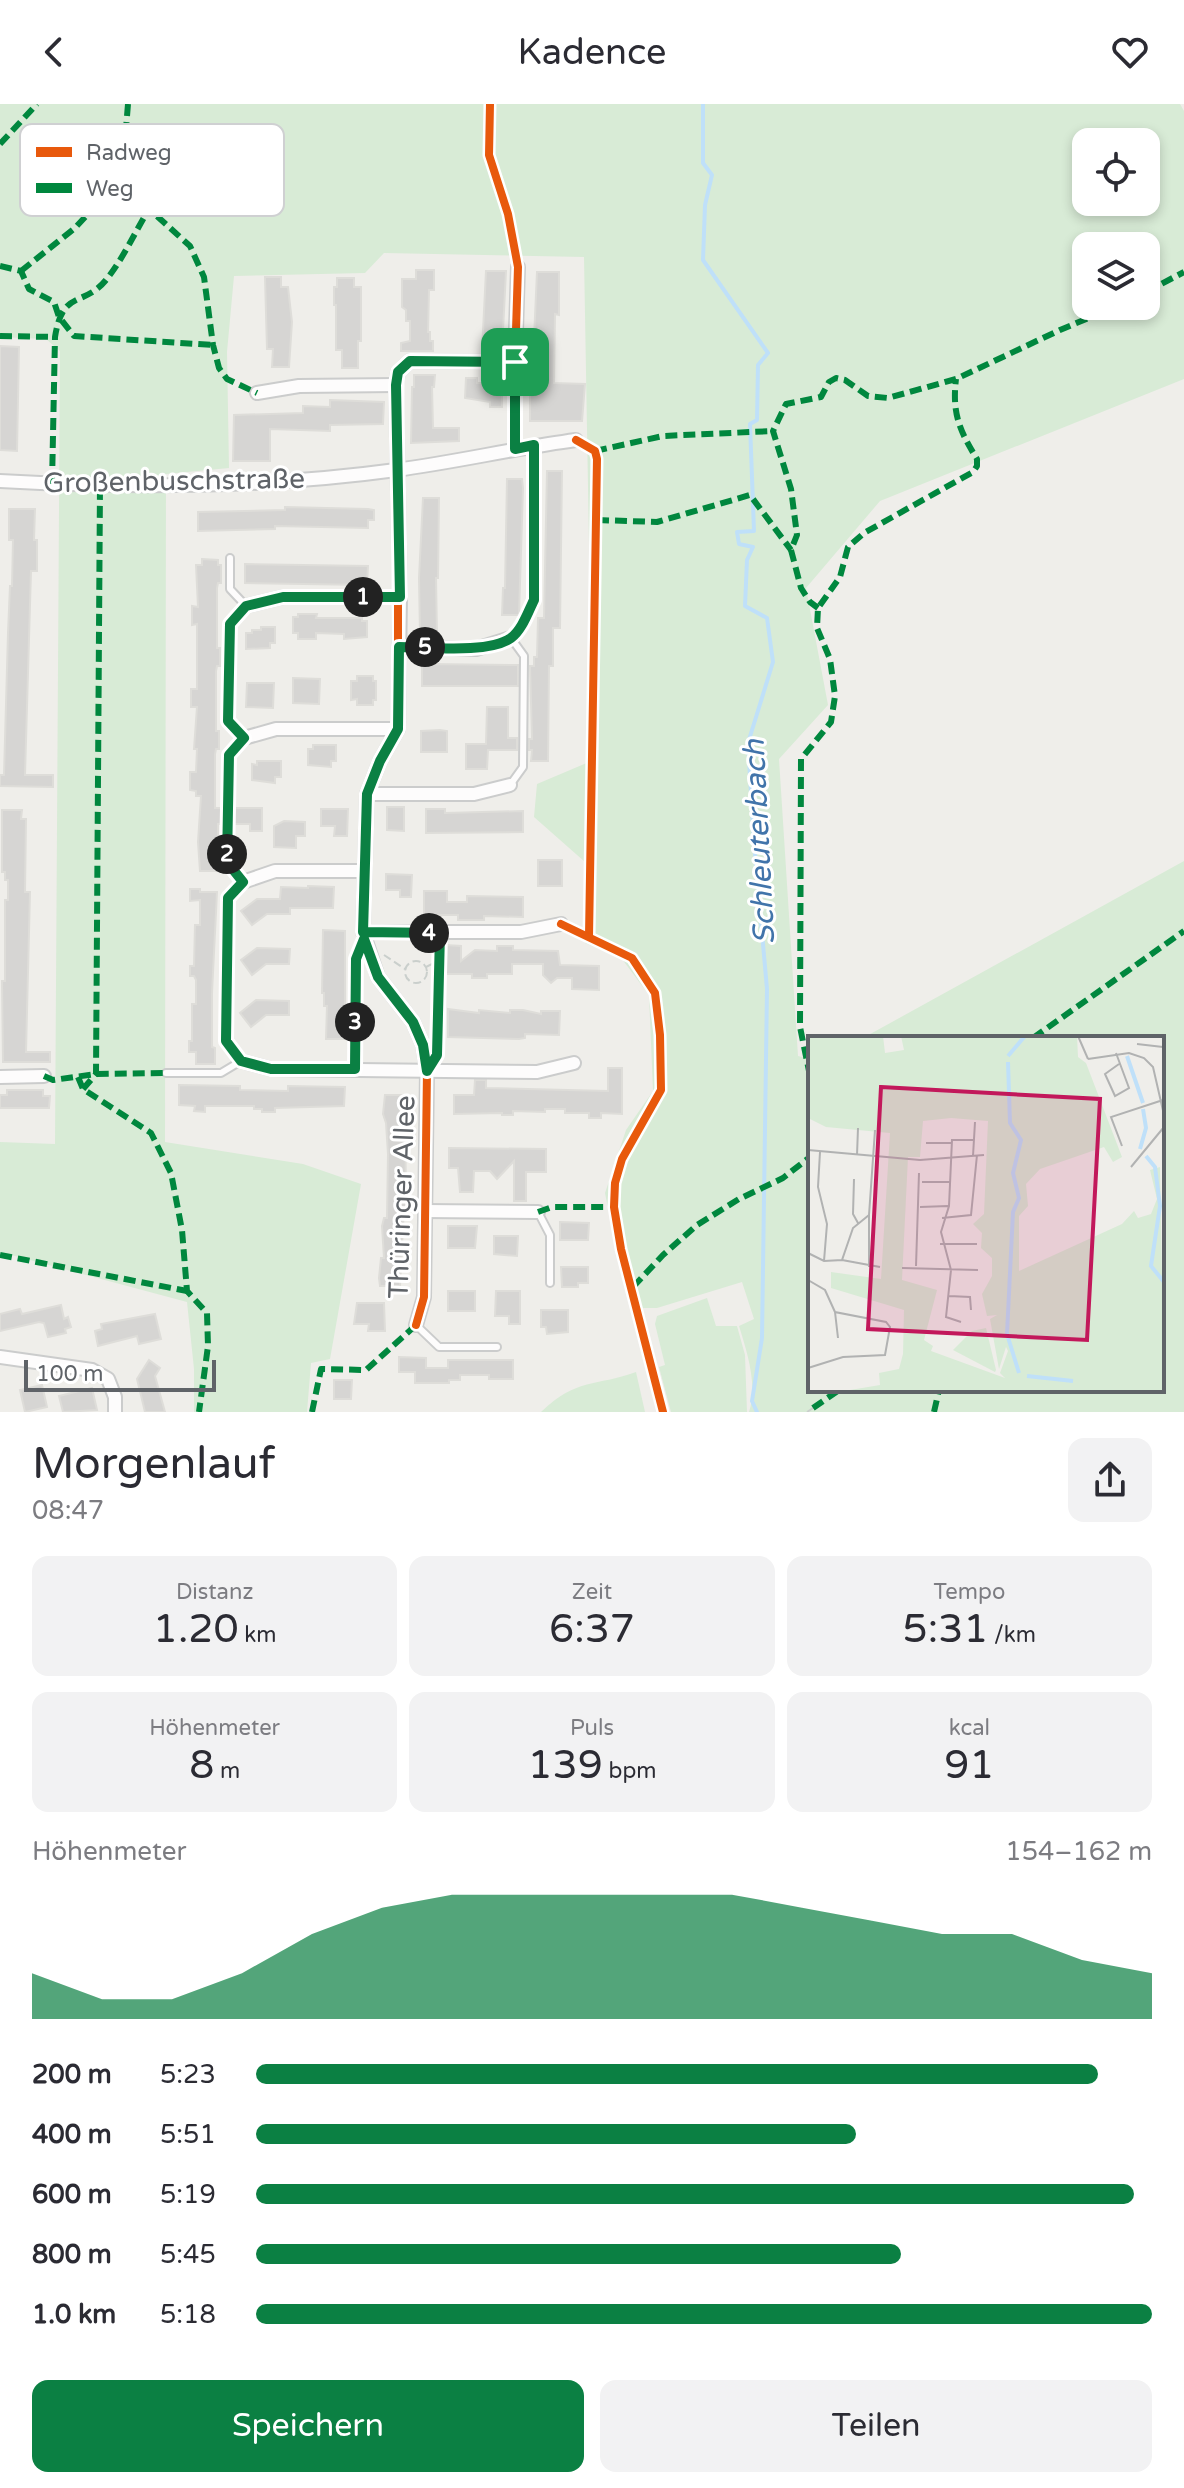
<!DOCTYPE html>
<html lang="de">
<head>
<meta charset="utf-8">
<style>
	:root { --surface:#fff; --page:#f2f2f3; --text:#2b2b33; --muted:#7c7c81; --accent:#0b8043 }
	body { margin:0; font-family:"Varela Round",sans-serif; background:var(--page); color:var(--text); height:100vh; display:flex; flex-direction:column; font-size:30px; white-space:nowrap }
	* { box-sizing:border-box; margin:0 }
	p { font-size:26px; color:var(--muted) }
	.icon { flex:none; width:44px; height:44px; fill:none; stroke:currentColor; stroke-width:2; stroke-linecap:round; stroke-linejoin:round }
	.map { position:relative; height:1308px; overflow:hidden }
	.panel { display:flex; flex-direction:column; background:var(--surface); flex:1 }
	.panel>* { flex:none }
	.buttons { position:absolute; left:1072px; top:24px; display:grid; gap:16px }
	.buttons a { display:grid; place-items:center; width:88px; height:88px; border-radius:16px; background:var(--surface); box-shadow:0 4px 12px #0003; font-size:40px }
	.scale { position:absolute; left:24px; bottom:20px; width:192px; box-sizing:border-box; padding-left:8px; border:4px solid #5f6368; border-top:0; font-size:22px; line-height:28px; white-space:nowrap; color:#5f6368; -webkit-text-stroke:6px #fff; paint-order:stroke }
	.pin { position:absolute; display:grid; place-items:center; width:68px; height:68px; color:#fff; margin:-34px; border-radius:16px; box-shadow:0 4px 12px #0006 }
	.km { position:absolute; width:40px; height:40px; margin:-20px; border-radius:50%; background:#222; color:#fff; font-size:22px; line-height:40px; text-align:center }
	.round { display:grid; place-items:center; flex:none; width:84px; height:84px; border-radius:16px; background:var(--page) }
	.headline { display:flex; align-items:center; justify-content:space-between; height:136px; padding:0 32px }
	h1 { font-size:44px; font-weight:600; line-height:60px }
	.figures { display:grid; grid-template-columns:repeat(3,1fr); gap:12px; height:136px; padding:8px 32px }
	.figures div { display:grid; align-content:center; border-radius:16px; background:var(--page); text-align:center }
	.figures b { font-size:40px; font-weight:600 }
	.figures small { font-size:22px; font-weight:400 }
	.figures p { font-size:22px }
	.chart { height:224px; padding:16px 32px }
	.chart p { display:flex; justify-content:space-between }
	.chart svg { width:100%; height:144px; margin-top:8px; fill:var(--accent); opacity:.7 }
	.button { display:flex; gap:16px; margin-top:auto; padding:16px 32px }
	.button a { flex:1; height:92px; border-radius:16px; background:var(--accent); color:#fff; font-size:32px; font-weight:600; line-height:92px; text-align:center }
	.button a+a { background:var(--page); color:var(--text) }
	ul { padding:0 32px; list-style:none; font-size:26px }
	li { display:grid; grid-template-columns:128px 96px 1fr; align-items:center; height:60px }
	li i { height:20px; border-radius:10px; background:var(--accent) }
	header { display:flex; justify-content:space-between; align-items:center; height:104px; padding:0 32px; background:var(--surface); font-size:36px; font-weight:600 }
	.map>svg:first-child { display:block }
	.green { fill:#d8ebd6; fill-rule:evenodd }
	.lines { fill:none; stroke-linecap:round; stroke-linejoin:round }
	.stream { stroke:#bfe0f9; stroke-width:4 }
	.building { fill:#d6d5d3; stroke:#deddd9; stroke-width:2 }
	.lane-casing { stroke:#cbcccc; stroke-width:10 }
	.street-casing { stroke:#cbcccc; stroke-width:16 }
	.path { stroke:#cacfcc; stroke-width:2; stroke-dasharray:8 4; stroke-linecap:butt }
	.lane { stroke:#fdfcfc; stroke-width:6 }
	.street { stroke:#fdfcfc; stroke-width:12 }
	.quiet { stroke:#00873e; stroke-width:6; stroke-dasharray:12 6; stroke-linecap:butt }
	.cycleway-casing { stroke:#fff; stroke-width:13 }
	.cycleway { stroke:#e8590c; stroke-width:8 }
	.route-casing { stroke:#fff; stroke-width:16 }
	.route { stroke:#0b8043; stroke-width:10 }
	.labels { text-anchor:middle; stroke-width:6; stroke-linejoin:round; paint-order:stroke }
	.street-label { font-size:28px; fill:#5f6368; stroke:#fff }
	.water-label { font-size:30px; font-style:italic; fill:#4174aa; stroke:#fff }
	.inset-river { fill:none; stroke:#bfe0f9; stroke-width:4 }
	.inset-road { fill:none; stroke:#b1b2b2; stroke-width:2 }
	.view { fill:#c2185b; fill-opacity:0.15; stroke:#c2185b; stroke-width:4 }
	.inset-edge { fill:none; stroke:#5f6368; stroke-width:4 }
	.key { fill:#fff; stroke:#cfd0d2; stroke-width:2 }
	.key-label { font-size:22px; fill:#5f6368 }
</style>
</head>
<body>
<header><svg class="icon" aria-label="back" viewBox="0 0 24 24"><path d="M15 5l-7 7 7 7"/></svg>Kadence<svg class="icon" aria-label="heart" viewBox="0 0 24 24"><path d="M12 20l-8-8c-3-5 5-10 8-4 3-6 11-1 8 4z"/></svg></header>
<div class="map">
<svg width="1184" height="1308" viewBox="0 0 1184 1308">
	<rect width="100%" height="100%" fill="#efeeea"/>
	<g class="green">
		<path d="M0 0H1180L1184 7V275L880 397 806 484 828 601 779 655 798 952 810 955V1286H1162V934H863L1184 757V1308H749C758 1281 747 1248 739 1222L754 1215 742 1178 657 1204H634L619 1159 605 1089 626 1026 653 987 649 891 622 855 585 839V758L534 713 537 680 589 658 590 497 584 153 384 149 365 169 234 172 227 248 229 364 166 370 165 1038 303 1060 361 1080 330 1255 311 1259 307 1308H194V1265L187 1198 0 1148V1038L55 1040 60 247 46 235 0 233ZM1086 38H1146V98H1086ZM1086 142H1146V202H1086Z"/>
		<polygon points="707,1194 716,1222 737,1222 745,1251 747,1308 671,1308 659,1263 665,1261 655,1220 657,1212"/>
		<path d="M636 1268 645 1308H541C578 1273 595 1283 636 1268Z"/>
	</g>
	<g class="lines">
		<polyline class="stream" points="703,0 703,59 712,71 705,101 703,156 768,249 758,261 757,316 750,320 754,427 737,428 739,440 753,443 747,456 745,502 767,514 773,558 748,639 754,739 767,885 762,1234 752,1297 757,1308"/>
	</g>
	<g class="building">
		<polygon points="416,166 434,166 434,186 429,186 428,228 430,228 430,237 433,237 433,247 401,247 401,239 410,237 410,217 406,217 406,206 402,203 402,175 416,175"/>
		<polygon points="486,167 506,167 502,247 482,247"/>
		<polygon points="537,168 559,168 559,211 555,210 554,279 585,280 582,317 530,317 530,291 524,291 524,279 532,279"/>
		<polygon points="265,173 281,173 281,183 288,183 292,218 289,263 272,263 273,245 267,245"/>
		<polygon points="337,174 354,174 354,183 361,183 361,237 358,237 358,264 342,264 342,246 336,246 336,201 334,201 334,183 337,183"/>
		<polygon points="0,242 19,243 17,347 0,346"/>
		<polygon points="414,271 435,271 434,283 432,283 433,324 459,324 459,337 411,339 412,283 414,283"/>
		<polygon points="466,274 477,274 477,279 491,279 491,283 502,283 502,303 490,303 490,298 465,294"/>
		<polygon points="330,296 384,298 383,320 330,321 330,327 270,325 270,357 233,357 234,311 303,309 303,302 330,303"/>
		<polygon points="547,367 562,367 560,524 553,524 553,562 549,562 548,657 531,657 532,646 529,646 529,635 532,635 530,562 534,562 534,553 537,553 538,514 544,514"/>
		<polygon points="507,375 522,375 523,384 519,511 502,511 503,484 505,484"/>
		<polygon points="423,394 439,394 438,474 436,474 437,531 420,530 419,474"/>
		<polygon points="285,403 368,405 374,406 374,416 368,416 368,424 275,422 275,425 198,427 198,408 285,406"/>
		<polygon points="9,405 35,405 34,436 37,436 37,467 31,467 25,671 53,671 53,683 0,682 0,671 4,671 8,529 10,482 12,482 13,436 9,436"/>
		<polygon points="202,455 218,456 218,461 221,461 221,479 218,479 217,484 217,544 220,544 220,562 217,562 216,567 216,627 219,627 219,645 216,645 215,650 215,704 222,704 222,720 218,720 218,767 200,767 198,738 201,692 196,692 196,687 190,686 190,668 196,668 197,645 194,645 197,603 191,603 191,585 197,585 197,520 192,521 192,502 198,503 196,461 202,461"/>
		<polygon points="245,460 368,462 367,481 245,479"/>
		<polygon points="298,510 317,510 316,514 362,514 362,517 367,517 367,533 344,535 344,530 316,529 316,535 298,535 298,529 293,529 293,513 298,513"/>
		<polygon points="261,523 275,523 275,539 270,539 270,544 246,545 246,529 252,529 252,526 261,526"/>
		<polygon points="429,560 518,561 518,582 422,582 422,561"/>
		<polygon points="357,572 373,572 373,577 376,577 376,596 373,596 373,601 357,601 357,595 351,596 351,577 357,577"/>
		<polygon points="293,574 320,575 319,600 293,599"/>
		<polygon points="247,579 274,579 273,604 246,603"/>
		<polygon points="487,603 508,603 508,634 517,634 517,646 488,646 487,665 466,665 466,640 486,640"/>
		<polygon points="440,626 447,627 447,648 421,648 421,627"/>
		<polygon points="313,641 336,641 336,657 331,657 331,663 308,661 308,645 313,645"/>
		<polygon points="257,657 281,657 281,673 275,673 275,679 252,676 252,660 257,661"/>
		<polygon points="387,703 404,703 404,727 387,726"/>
		<polygon points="234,704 262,704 262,727 250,727 250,720 234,720"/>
		<polygon points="321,705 348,705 347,732 334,732 335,722 321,722"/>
		<polygon points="426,705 445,705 445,709 523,707 523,728 426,729"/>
		<polygon points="2,706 22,706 21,715 26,715 25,788 30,788 26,948 50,948 50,958 3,958 2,877 5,877 5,796 8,796 8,776 5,776 5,768 2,768"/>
		<polygon points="284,717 305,718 305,732 296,732 296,744 274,743 274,722"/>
		<rect x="538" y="756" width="24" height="26"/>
		<polygon points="386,770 412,771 411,793 400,793 400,786 386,786"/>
		<polygon points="308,782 334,783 333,804 290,804 290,810 267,810 252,821 241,807 257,795 280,795 281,783 308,784"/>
		<polygon points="190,785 200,785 200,788 217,788 212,889 212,943 215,944 215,960 196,960 196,948 189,948 189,937 192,937 192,900 196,900 196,876 194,872 190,872 190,862 194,862 195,821 200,821 200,796 190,797"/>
		<polygon points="424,787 447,787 447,798 467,798 467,792 523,793 523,813 484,812 484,816 458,816 458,811 424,811"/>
		<polygon points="323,826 345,827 345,935 326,935 327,902 324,902 324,889 322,889"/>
		<polygon points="445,841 461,842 461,857 475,846 497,847 497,842 513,842 513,846 558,847 560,861 599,862 599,886 572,885 572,874 557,874 551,879 543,871 543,860 512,860 512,870 487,870 487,874 472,874 472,870 443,870"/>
		<polygon points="257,844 290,845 289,860 266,860 252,871 241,856"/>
		<polygon points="256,896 289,897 289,911 266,911 251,923 240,909"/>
		<polygon points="448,905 479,909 479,906 510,909 510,906 523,906 541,910 541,907 560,907 559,931 525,930 525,934 519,935 448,933"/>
		<polygon points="608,964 622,964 622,1010 601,1009 601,1014 589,1014 589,1009 565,1009 565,1005 545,1005 545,1008 513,1007 513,1011 502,1011 502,1009 454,1010 454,991 474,991 475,976 486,976 486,984 608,987"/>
		<polygon points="179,981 240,982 240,986 288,987 288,982 345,983 344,1002 275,1004 275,1008 262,1008 262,1005 254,1005 254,1002 205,1002 205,1008 194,1007 195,1002 179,1001"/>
		<polygon points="7,986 43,986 43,992 50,992 49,1004 0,1004 0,991 7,991"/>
		<polygon points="385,991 405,991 406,1103 404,1103 400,1182 380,1182 379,1174 381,1154 384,1154 382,1122 384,1114 387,1114 388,1050 386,1019 383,1010"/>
		<polygon points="449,1044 546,1045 546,1068 526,1068 526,1097 514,1097 514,1057 497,1075 490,1067 474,1067 473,1088 460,1088 458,1064 449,1064"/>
		<polygon points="560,1118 589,1119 588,1136 560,1136"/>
		<polygon points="448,1122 477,1122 475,1144 448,1144"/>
		<polygon points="494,1132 518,1132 517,1152 494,1150"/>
		<polygon points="561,1163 588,1163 588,1179 578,1179 578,1183 562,1183"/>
		<rect x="448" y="1187" width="27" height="20"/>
		<polygon points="496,1187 520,1187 520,1220 509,1220 509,1212 495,1212"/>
		<polygon points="357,1199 384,1199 385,1227 368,1227 369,1220 354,1220"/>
		<polygon points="61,1201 64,1215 68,1213 71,1223 65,1225 66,1229 48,1233 44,1219 39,1218 0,1227 0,1210 20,1205 22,1210"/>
		<polygon points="541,1206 568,1206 568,1228 547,1230 546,1223 541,1223"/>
		<polygon points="155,1210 161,1235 139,1240 137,1232 98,1242 95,1227 102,1225 101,1220"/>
		<polygon points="399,1253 426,1254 426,1264 448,1264 448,1256 513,1256 513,1275 489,1275 489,1271 460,1271 460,1276 449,1276 449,1279 415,1279 415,1268 399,1268"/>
		<polygon points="149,1256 160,1264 155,1272 165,1308 145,1308 137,1275"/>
		<polygon points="334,1276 352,1276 351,1295 334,1295"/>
		<polygon points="42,1281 47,1303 25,1308 20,1286"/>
		<polygon points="92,1284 97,1306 63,1308 59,1292"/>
	</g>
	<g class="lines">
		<defs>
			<g id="lane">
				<polyline points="515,345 515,258"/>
				<polyline points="510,681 523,663 524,552 511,534 524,517 534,496 534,341"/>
				<polyline points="355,965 356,855 364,835"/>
				<polyline points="166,969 221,969 241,957 226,937 228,794 243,778 227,758 229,651 244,634 228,617 230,520 246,502 230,485 230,454"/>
				<polyline points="538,1108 550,1131 550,1179"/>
				<polyline points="416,1221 439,1243 497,1243"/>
			</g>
			<g id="street">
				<polyline points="257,289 299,282 396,281"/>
				<path d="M0 377C132 384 264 384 396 366 456 358 516 344 576 336"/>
				<polyline points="246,502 283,493 400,493"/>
				<polyline points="399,543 476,545 511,534"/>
				<polyline points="244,634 276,625 398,625"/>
				<polyline points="367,690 474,690 510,681"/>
				<polyline points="243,778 275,767 364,767"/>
				<polyline points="363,828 521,828 561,820"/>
				<polyline points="241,957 271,965 537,968 574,959"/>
				<polyline points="0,973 44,972"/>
				<polyline points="425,1107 538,1108"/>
				<polyline points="416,1221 424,1193 427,967 423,941 413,918 378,873 363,828 367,690 380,657 398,625 400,493 396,281 398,268 410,257 515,258 518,163"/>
				<polyline points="0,1253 92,1266 108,1275 115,1293 115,1308"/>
			</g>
		</defs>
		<use href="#lane" class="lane-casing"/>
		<use href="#street" class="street-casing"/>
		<g class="path">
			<polyline points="384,851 405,865"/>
			<circle cx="416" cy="868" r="11"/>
			<polyline points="426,863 438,857"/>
			<polyline points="437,945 440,839"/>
			<polyline points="807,1308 813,1304"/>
		</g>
		<use href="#lane" class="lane"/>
		<use href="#street" class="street"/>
		<g class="quiet">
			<polyline points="128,0 122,73 149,105 190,142 204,173 213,241 219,264 227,275 257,289"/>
			<polyline points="0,40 37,0"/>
			<polyline points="0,162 21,167 29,185 54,198 59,213 74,232 213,241"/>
			<polyline points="21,167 75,124 122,73"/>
			<polyline points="1146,188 1184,168"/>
			<polyline points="0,232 55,233"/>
			<polyline points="595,347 663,332 773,327"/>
			<path d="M52 380 55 233C63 184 83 204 106 176 123 155 135 128 149 105"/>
			<polyline points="597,416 657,418 750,391 791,446"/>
			<polyline points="818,504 810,498 801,484 791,446 797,431 791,385 773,327 786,300 821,293 829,278 836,274 845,276 868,292 888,294 956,275 1060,226 1117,202"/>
			<polyline points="1033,934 1184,827"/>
			<polyline points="44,972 53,976 96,970 166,969"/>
			<path d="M810 972 800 923 801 655 831 618 835 592 830 555 817 524 818 504 840 473 848 443 864 429 973 368 977 362V355C959 326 952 309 956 275"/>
			<polyline points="78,973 83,985 151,1029 171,1069 182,1126 187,1187 207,1209 208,1242 199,1308"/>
			<polyline points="83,985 96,970 100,380"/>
			<polyline points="538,1108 552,1103 614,1103"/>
			<polyline points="0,1151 187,1187"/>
			<polyline points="633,1183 663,1151 697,1121 739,1095 783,1074 810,1053"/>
			<polyline points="813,1304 839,1286"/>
			<polyline points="312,1308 321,1265 366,1266 416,1221"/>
			<polyline points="934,1308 939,1286"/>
		</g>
		<defs>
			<g id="cycleway">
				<polyline points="576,336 595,347 597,355 589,832"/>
				<polyline points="561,820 632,854 655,889 660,931 661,986 622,1055 615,1079 614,1103 621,1145 663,1308"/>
				<polyline points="416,1221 424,1193 427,967 423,941 413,918 378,873 364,835 367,690 380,657 398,625 398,268 410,257 515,258 518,163 508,110 489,51 490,0"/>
			</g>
		</defs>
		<use href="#cycleway" class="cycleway-casing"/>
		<use href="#cycleway" class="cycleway"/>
	</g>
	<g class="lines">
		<defs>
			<path id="route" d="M410 257 515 258V345L534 341V496C528 508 522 526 511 534 488 550 428 543 399 543L398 625 380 657 367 690 363 828 440 829 437 951 427 967 423 941 413 918 378 873 364 835 356 855 355 965H271L241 957 226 937 228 794 243 778 227 758 229 651 244 634 228 617 230 520 246 502 283 493H400L396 281 398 268Z"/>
		</defs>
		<use href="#route" class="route-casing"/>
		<use href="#route" class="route"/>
	</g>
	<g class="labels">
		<g class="street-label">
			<text transform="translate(174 376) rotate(-1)" y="10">Großenbuschstraße</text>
			<text transform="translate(401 1093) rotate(-88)" y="10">Thüringer Allee</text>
		</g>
		<g class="water-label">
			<text transform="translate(759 738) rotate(-93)" y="10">Schleuterbach</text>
		</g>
	</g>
	<g transform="translate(808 932)">
		<rect width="356" height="356" fill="#efeeea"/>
		<path d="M0 0H75L77 17 96 14 93 0H269L270 21 278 27 314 121 305 126 296 111 232 133 218 148 220 170 211 180V235L314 188 326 175 330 182 343 178 349 163 342 134 352 131 356 356H30L72 349 71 337 91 333 95 318 96 274 23 252V236L73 243 82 97 18 91 0 82ZM143 82 180 85 176 178 165 188 174 197 173 212 184 222V240L174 258 179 280 189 279 182 283 191 333 198 311 200 315 192 337 197 342 123 315 125 310 116 304 129 254 94 244 100 121H112L115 85ZM178 292 188 334 187 336 145 314 164 295Z" fill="#d8ebd6" fill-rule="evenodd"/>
		<path class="inset-river" d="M200 20 217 0M319 20 335 67M200 26 202 87 213 104 205 137 211 162 205 176 199 298 211 337M332 113 338 92 335 73M338 120 347 131 352 170 343 230 356 246M219 340 265 345"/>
		<path class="inset-road" d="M270 0 280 23M329 8 355 11M308 17 321 52 307 60 297 38 311 28M280 23 321 17 336 22 345 31 356 79M118 107H144M314 110 303 81 355 64M0 114 112 124 176 119M12 116 10 151 19 188 16 225M49 119 50 92M165 120 167 86M323 131 356 91M46 143 45 178 50 187M114 146H142M112 171 140 170M61 179V231M134 182 163 179 169 119M132 208H169M0 217 16 225 34 224 45 192 61 179 67 94M34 224 72 231M108 230 111 137M94 232 170 234M0 244 17 254 27 276 78 286 82 291 77 319 35 321 0 332M141 260 162 261 163 274M27 276 30 302M153 286 138 281 143 234 133 196 141 170 144 104H166"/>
		<path class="view" d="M73 51 292 63 279 304 60 293Z"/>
		<rect width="356" height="356" class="inset-edge"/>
	</g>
	<rect x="20" y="20" width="264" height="92" rx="12" class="key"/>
	<rect x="36" y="43" width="36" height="10" fill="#e8590c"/>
	<rect x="36" y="79" width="36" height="10" fill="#00873e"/>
	<g class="key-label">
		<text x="86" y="56">Radweg</text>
		<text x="86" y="92">Weg</text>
	</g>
</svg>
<div class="buttons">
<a><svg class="icon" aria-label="locate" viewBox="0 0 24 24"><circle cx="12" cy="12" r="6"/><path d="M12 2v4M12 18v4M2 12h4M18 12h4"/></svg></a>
<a><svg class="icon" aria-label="layers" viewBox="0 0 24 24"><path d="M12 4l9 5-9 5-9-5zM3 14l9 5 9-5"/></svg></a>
</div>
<div class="scale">100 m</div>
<div class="pin" style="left:515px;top:258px;background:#1e9e55"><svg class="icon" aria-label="arrive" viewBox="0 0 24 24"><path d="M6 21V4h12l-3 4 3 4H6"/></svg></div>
<b class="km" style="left:363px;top:493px">1</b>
<b class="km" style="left:227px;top:750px">2</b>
<b class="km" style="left:355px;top:918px">3</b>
<b class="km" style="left:429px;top:829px">4</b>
<b class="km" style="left:425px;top:543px">5</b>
</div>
<section class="panel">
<div class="headline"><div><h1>Morgenlauf</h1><p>08:47</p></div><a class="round"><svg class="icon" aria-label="share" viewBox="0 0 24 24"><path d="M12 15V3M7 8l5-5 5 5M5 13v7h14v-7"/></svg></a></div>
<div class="figures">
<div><p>Distanz</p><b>1.20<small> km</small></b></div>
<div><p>Zeit</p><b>6:37</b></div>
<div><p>Tempo</p><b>5:31<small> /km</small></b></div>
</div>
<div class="figures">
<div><p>Höhenmeter</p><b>8<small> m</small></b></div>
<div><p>Puls</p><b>139<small> bpm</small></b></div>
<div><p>kcal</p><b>91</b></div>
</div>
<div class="chart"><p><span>Höhenmeter</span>154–162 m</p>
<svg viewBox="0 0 160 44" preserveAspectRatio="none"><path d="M0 44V30L10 38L20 38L30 30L40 18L50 10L60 6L70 6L80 6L90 6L100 6L110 10L120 14L130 18L140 18L150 26L160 30V44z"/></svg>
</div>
<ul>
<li><b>200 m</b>5:23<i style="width:94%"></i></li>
<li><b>400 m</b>5:51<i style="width:67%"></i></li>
<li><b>600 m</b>5:19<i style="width:98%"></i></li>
<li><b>800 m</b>5:45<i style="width:72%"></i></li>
<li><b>1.0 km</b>5:18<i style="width:100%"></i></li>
</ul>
<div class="button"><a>Speichern</a><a>Teilen</a></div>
</section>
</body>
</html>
